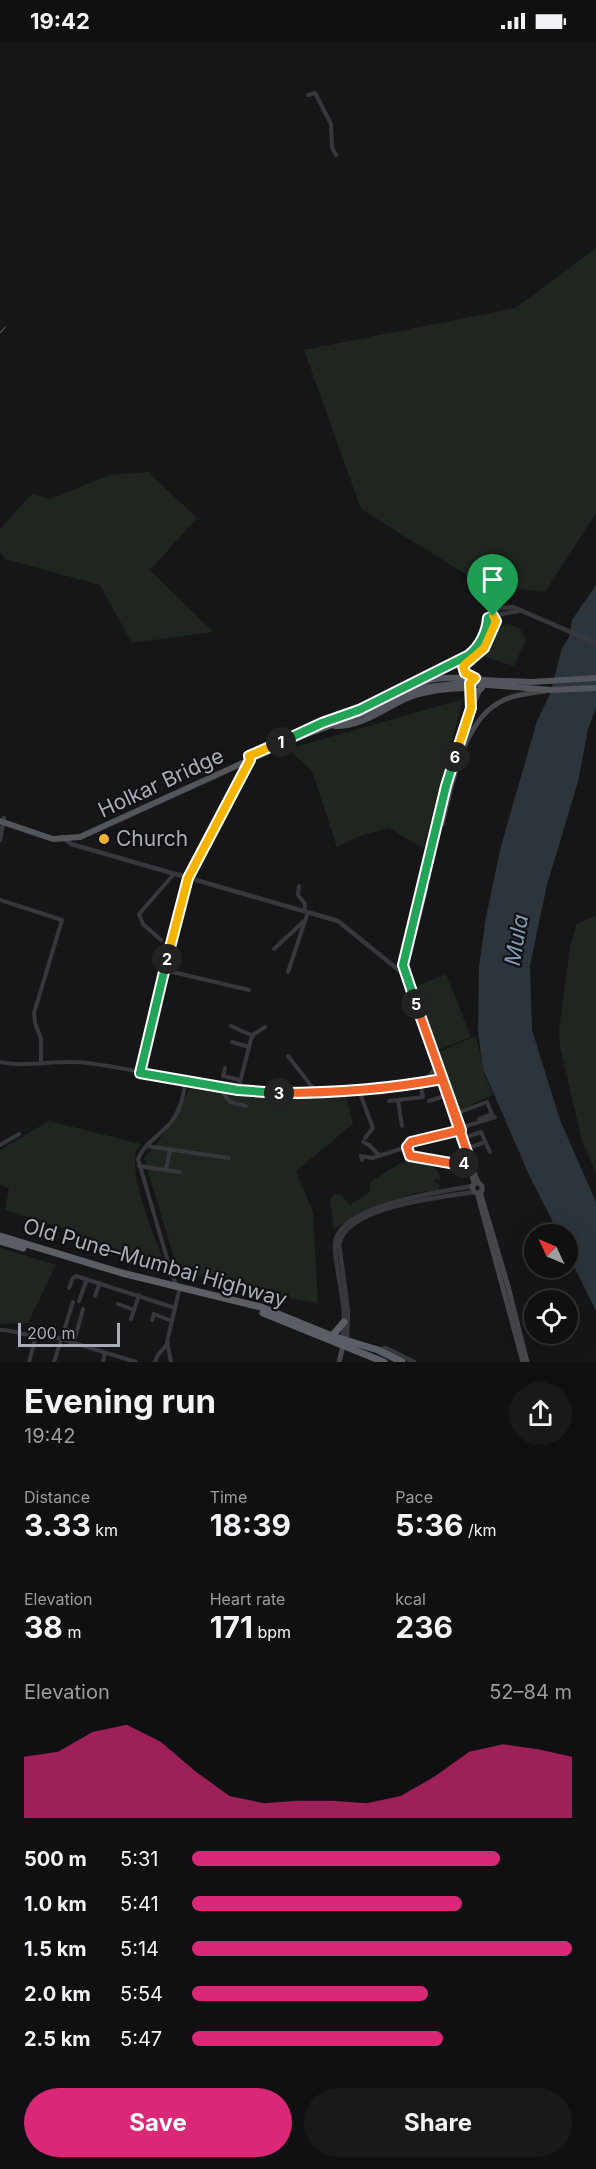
<!DOCTYPE html>
<html lang="en">
<head>
<meta charset="utf-8">
<style>
	:root { --surface:#101012; --page:#19191b; --text:#f1f3f6; --muted:#9c9d9f; --line:#303032; --accent:#db2777 }
	body { margin:0; font-family:Inter,sans-serif; background:var(--page); color:var(--text); height:100vh; display:flex; flex-direction:column; font-size:22px; white-space:nowrap }
	* { box-sizing:border-box; margin:0 }
	p { font-size:20px; color:var(--muted) }
	.icon { flex:none; width:33px; height:33px; fill:none; stroke:currentColor; stroke-width:2; stroke-linecap:round; stroke-linejoin:round }
	.map { position:relative; height:1320px; overflow:hidden }
	.sheet { display:flex; flex-direction:column; background:var(--surface); flex:1 }
	.sheet>* { flex:none }
	.needle { width:39px; rotate:314deg }
	.fabs { position:absolute; left:524px; top:1182px; display:grid; gap:12px }
	.fabs a { display:grid; place-items:center; width:54px; height:54px; border-radius:50%; background:var(--surface); box-shadow:0 6px 24px #0002,0 0 0 2px var(--line); font-size:30px }
	.scale { position:absolute; left:18px; bottom:15px; width:102px; box-sizing:border-box; padding-left:6px; border:3px solid #a8adb8; border-top:0; font-size:16px; line-height:21px; white-space:nowrap; color:#a8adb8; -webkit-text-stroke:4px #111113; paint-order:stroke }
	.pin { position:absolute; display:grid; place-items:center; width:51px; height:51px; color:#fff; margin:-62px -26px; border-radius:50% 50% 50% 0; rotate:-45deg; box-shadow:0 0 6px #0007 }
	.pin .icon { rotate:45deg }
	.km { position:absolute; width:30px; height:30px; margin:-15px; border-radius:50%; background:#222; color:#fff; font-size:16px; line-height:30px; text-align:center }
	.round { display:grid; place-items:center; flex:none; width:63px; height:63px; border-radius:32px; background:var(--page) }
	.overview { display:flex; align-items:center; justify-content:space-between; height:102px; padding:0 24px }
	h1 { font-size:33px; font-weight:700; line-height:45px }
	.metrics { display:grid; grid-template-columns:repeat(3,1fr); gap:9px; height:102px; padding:6px 24px }
	.metrics div { display:grid; align-content:center }
	.metrics b { font-size:30px; font-weight:700 }
	.metrics small { font-size:16px; font-weight:400 }
	.metrics p { font-size:16px }
	.chart { height:168px; padding:12px 24px }
	.chart p { display:flex; justify-content:space-between }
	.chart svg { width:100%; height:108px; margin-top:6px; fill:var(--accent); opacity:.7 }
	.action { display:flex; gap:12px; margin-top:auto; padding:12px 24px }
	.action a { flex:1; height:69px; border-radius:36px; background:var(--accent); color:#fff; font-size:24px; font-weight:700; line-height:69px; text-align:center }
	.action a+a { background:var(--page); color:var(--text) }
	ul { padding:0 24px; list-style:none; font-size:20px }
	li { display:grid; grid-template-columns:96px 72px 1fr; align-items:center; height:45px }
	li i { height:15px; border-radius:8px; background:var(--accent) }
	.status { display:flex; justify-content:space-between; align-items:center; height:42px; padding:0 30px; background:var(--surface); direction:ltr }
	.status svg { height:16px; fill:currentColor }
	.map>svg:first-child { display:block }
	.green { fill:#1e261f }
	.water { fill:#2c353c }
	.lines { fill:none; stroke-linecap:round; stroke-linejoin:round }
	.minor { stroke:#37383d; stroke-width:4 }
	.tertiary { stroke:#37383d; stroke-width:4.5 }
	.secondary { stroke:#45474d; stroke-width:5 }
	.primary { stroke:#53555c; stroke-width:6 }
	.trunk { stroke:#5b5e65; stroke-width:7 }
	.rail { stroke:#4a4c52; stroke-width:1.5; stroke-dasharray:8 6; stroke-linecap:butt }
	.split-1-casing { stroke:#fff; stroke-width:12 }
	.split-2-casing { stroke:#fff; stroke-width:12 }
	.split-3-casing { stroke:#fff; stroke-width:12 }
	.split-4-casing { stroke:#fff; stroke-width:12 }
	.split-5-casing { stroke:#fff; stroke-width:12 }
	.split-6-casing { stroke:#fff; stroke-width:12 }
	.split-7-casing { stroke:#fff; stroke-width:12 }
	.split-1 { stroke:#22a559; stroke-width:8 }
	.split-2 { stroke:#f5b400; stroke-width:8 }
	.split-3 { stroke:#22a559; stroke-width:8 }
	.split-4 { stroke:#f0652b; stroke-width:8 }
	.split-5 { stroke:#f0652b; stroke-width:8 }
	.split-6 { stroke:#22a559; stroke-width:8 }
	.split-7 { stroke:#f5b400; stroke-width:8 }
	.poi-dot { fill:#f2b134; stroke:#111113; stroke-width:2 }
	.labels { text-anchor:middle; stroke-width:4.5; stroke-linejoin:round; paint-order:stroke }
	.street-label { font-size:21px; fill:#a8adb8; stroke:#111113 }
	.poi-label { font-size:21px; fill:#a8adb8; stroke:#111113; text-anchor:start }
	.water-label { font-size:22px; font-style:italic; fill:#7f9bb3; stroke:#111113 }
</style>
</head>
<body>
<div class="status"><b>19:42</b><svg viewBox="0 0 49 12"><path d="M0 12V9h3v3zM5 12V6h3v6zM10 12V3h3v9zM15 12V0h3v12zM26 1h20v11H26zM47 4h2v5h-2z"/></svg></div>
<div class="map">
<svg width="596" height="1320" viewBox="0 0 596 1320">
	<rect width="100%" height="100%" fill="#161618"/>
	<g class="green">
		<polygon points="596,206 596,471 545,550 483,543 361,467 304,308 515,266"/>
		<polygon points="148,430 197,476 150,528 213,590 132,601 100,543 5,517 0,510 0,487 32,452 50,457 109,433"/>
		<polygon points="507,581 520,587 526,598 514,624 485,615 496,588"/>
		<polygon points="463,657 423,806 389,786 362,793 337,805 312,729 288,707"/>
		<polygon points="596,873 596,1131 582,1099 560,1005 559,988 570,905 577,882"/>
		<polygon points="446,932 471,995 439,1008 415,945"/>
		<polygon points="476,994 485,1034 493,1053 456,1070 436,1011"/>
		<polygon points="190,1046 346,1053 353,1082 296,1129 313,1170 318,1262 260,1250 178,1229 144,1116 158,1100"/>
		<path d="M49 1079 141 1102C139 1106 135 1110 135 1114 133 1146 155 1195 166 1225L86 1206 79 1191 5 1168 9 1146 0 1143V1108Z"/>
		<path d="M406 1120C423 1122 437 1120 441 1139L437 1137 433 1140 439 1142V1148L415 1151 365 1168 334 1187 330 1157 334 1152 341 1153 350 1163 370 1150V1140L399 1122Z"/>
		<polygon points="0,1206 56,1223 28,1281 0,1282"/>
	</g>
	<polygon class="water" points="596,543 596,666 588,687 578,740 547,843 530,923 532,988 560,1078 596,1160 596,1269 567,1210 567,1192 559,1192 530,1135 483,1027 478,990 479,924 486,875 501,804 537,679 550,652 562,606 569,595 572,578"/>
	<g class="lines">
		<g class="minor">
			<polyline points="308,53 315,51 331,82 332,105 336,113"/>
			<polyline points="299,844 298,853 305,862 304,869"/>
			<polyline points="0,858 62,878 34,971 35,981 41,997 41,1021"/>
			<polyline points="161,898 143,882 139,872 174,832"/>
			<polyline points="274,907 304,879"/>
			<polyline points="164,928 249,948"/>
			<polyline points="288,930 308,870"/>
			<polyline points="231,984 253,994"/>
			<polyline points="232,1000 249,1005"/>
			<polyline points="288,1014 316,1050"/>
			<path d="M0 1020C28 1026 58 1017 87 1021 138 1027 189 1042 240 1048 281 1053 319 1050 360 1046 387 1044 414 1042 442 1037"/>
			<polyline points="225,1026 223,1034 240,1038"/>
			<polyline points="140,1031 188,836 250,718 249,714"/>
			<polyline points="424,1040 437,1024"/>
			<polyline points="223,1045 223,1051 230,1060 246,1064"/>
			<polyline points="358,1046 373,1086 365,1096"/>
			<polyline points="238,1048 251,997 254,992 265,985"/>
			<polyline points="398,1058 402,1084"/>
			<polyline points="389,1059 423,1055 420,1041"/>
			<polyline points="429,1059 447,1053"/>
			<polyline points="455,1072 487,1060 492,1072 479,1077"/>
			<polyline points="460,1086 495,1075"/>
			<polyline points="463,1096 481,1090 490,1110"/>
			<polyline points="363,1100 369,1103 379,1113"/>
			<polyline points="0,1103 19,1092"/>
			<polyline points="146,1104 229,1116"/>
			<polyline points="407,1105 410,1114 456,1122 470,1120"/>
			<polyline points="466,1107 485,1100"/>
			<polyline points="362,1118 361,1114 372,1116 407,1105 411,1100 460,1089"/>
			<polyline points="139,1124 180,1130"/>
			<polyline points="166,1128 170,1108"/>
			<path d="M177 1244 171 1230 138 1117C144 1101 162 1092 172 1079 181 1067 183 1053 186 1039"/>
			<polyline points="69,1246 73,1236 76,1234 175,1266"/>
			<polyline points="95,1254 100,1241"/>
			<polyline points="79,1259 87,1237"/>
			<polyline points="118,1262 134,1268"/>
			<polyline points="131,1277 139,1253"/>
			<polyline points="152,1278 154,1272 172,1279"/>
			<path d="M0 1288C13 1287 30 1297 41 1291L136 1320"/>
			<polyline points="74,1300 83,1267"/>
			<polyline points="29,1320 36,1294"/>
			<polyline points="54,1320 73,1260"/>
			<polyline points="103,1320 105,1311"/>
			<polyline points="155,1320 158,1313 168,1301"/>
			<polyline points="171,1320 167,1300 179,1249"/>
		</g>
		<g class="tertiary">
			<polyline points="490,574 499,566 513,565 596,601"/>
			<polyline points="496,577 501,572 518,569"/>
			<polyline points="475,636 465,631 463,624 485,606 494,581"/>
			<path d="M423 638C455 620 476 619 488 580"/>
			<polyline points="63,795 71,802 338,879 406,934"/>
			<polyline points="0,798 4,776"/>
			<path d="M342 1297C349 1266 336 1235 335 1204 334 1163 442 1150 472 1144"/>
			<path d="M347 1298 348 1269 339 1202C347 1164 442 1155 474 1150"/>
			<polyline points="378,1308 386,1306 414,1320"/>
		</g>
		<g class="secondary">
			<polyline points="471,647 471,666 446,744 403,923 471,1124 478,1140 482,1144 482,1149 477,1151 474,1150 472,1144 478,1140"/>
			<polyline points="472,665 480,648"/>
			<path d="M442 782C452 742 463 676 504 658 517 652 532 651 545 649"/>
			<polyline points="405,929 426,846"/>
			<polyline points="471,1124 470,1127 474,1141"/>
			<polyline points="480,1150 508,1244 527,1320"/>
			<polyline points="478,1154 523,1320"/>
			<polyline points="339,1320 342,1308"/>
		</g>
		<g class="primary">
			<circle cx="476" cy="642" r="7"/>
			<polyline points="481,638 532,640 596,636"/>
			<path d="M335 684C362 684 382 668 405 657 426 648 448 646 471 646"/>
			<path d="M292 695C314 684 338 678 360 668 402 648 423 631 473 637"/>
			<polyline points="0,779 53,797 80,795 302,694 365,671 420,646 462,641 552,648 596,646"/>
		</g>
		<g class="trunk">
			<polyline points="0,1194 122,1231 261,1265 332,1294 378,1308 402,1320"/>
			<polyline points="0,1199 23,1206"/>
			<polyline points="263,1271 384,1320"/>
			<polyline points="332,1294 344,1280"/>
		</g>
		<polyline class="rail" points="0,291 6,284"/>
	</g>
	<g class="lines">
		<defs>
			<path id="split-1" d="M281 700 322 681 359 668 469 613C480 604 487 590 488 576L493 574"/>
			<polyline id="split-2" points="167,917 188,836 250,718 249,714 281,700"/>
			<polyline id="split-3" points="167,917 140,1031 238,1048 279,1051"/>
			<path id="split-4" d="M279 1051C332 1051 389 1047 442 1037L470 1119 464 1121"/>
			<polyline id="split-5" points="416,962 461,1088 411,1100 407,1105 410,1114 456,1122 464,1121"/>
			<polyline id="split-6" points="416,962 403,923 446,744 455,715"/>
			<polyline id="split-7" points="455,715 471,666 470,641 475,636 465,631 463,624 484,606 496,579 493,574"/>
		</defs>
		<use href="#split-1" class="split-1-casing"/>
		<use href="#split-2" class="split-2-casing"/>
		<use href="#split-3" class="split-3-casing"/>
		<use href="#split-4" class="split-4-casing"/>
		<use href="#split-5" class="split-5-casing"/>
		<use href="#split-6" class="split-6-casing"/>
		<use href="#split-7" class="split-7-casing"/>
		<use href="#split-1" class="split-1"/>
		<use href="#split-2" class="split-2"/>
		<use href="#split-3" class="split-3"/>
		<use href="#split-4" class="split-4"/>
		<use href="#split-5" class="split-5"/>
		<use href="#split-6" class="split-6"/>
		<use href="#split-7" class="split-7"/>
	</g>
	<circle class="poi-dot" cx="104" cy="797" r="6"/>
	<g class="labels">
		<g class="street-label">
			<text transform="translate(161 741) rotate(-25)" y="7">Holkar Bridge</text>
			<text transform="translate(155 1221) rotate(16)" y="7">Old Pune–Mumbai Highway</text>
		</g>
		<g class="poi-label">
			<text x="116" y="804">Church</text>
		</g>
		<g class="water-label">
			<text transform="translate(516 898) rotate(-80)" y="8">Mula</text>
		</g>
	</g>
</svg>
<div class="fabs">
<a><svg class="needle" viewBox="-14 -14 28 28"><path d="M0-13l5 13h-10z" fill="#e53935"/><path d="M0 13l5-13h-10z" fill="#9c9d9f"/></svg></a>
<a><svg class="icon" aria-label="locate" viewBox="0 0 24 24"><circle cx="12" cy="12" r="6"/><path d="M12 2v4M12 18v4M2 12h4M18 12h4"/></svg></a>
</div>
<div class="scale">200 m</div>
<div class="pin" style="left:493px;top:574px;background:#1e9e55"><svg class="icon" aria-label="arrive" viewBox="0 0 24 24"><path d="M6 21V4h12l-3 4 3 4H6"/></svg></div>
<b class="km" style="left:281px;top:700px">1</b>
<b class="km" style="left:167px;top:917px">2</b>
<b class="km" style="left:279px;top:1051px">3</b>
<b class="km" style="left:464px;top:1121px">4</b>
<b class="km" style="left:416px;top:962px">5</b>
<b class="km" style="left:455px;top:715px">6</b>
</div>
<section class="sheet">
<div class="overview"><div><h1>Evening run</h1><p>19:42</p></div><a class="round"><svg class="icon" aria-label="share" viewBox="0 0 24 24"><path d="M12 15V3M7 8l5-5 5 5M5 13v7h14v-7"/></svg></a></div>
<div class="metrics">
<div><p>Distance</p><b>3.33<small> km</small></b></div>
<div><p>Time</p><b>18:39</b></div>
<div><p>Pace</p><b>5:36<small> /km</small></b></div>
</div>
<div class="metrics">
<div><p>Elevation</p><b>38<small> m</small></b></div>
<div><p>Heart rate</p><b>171<small> bpm</small></b></div>
<div><p>kcal</p><b>236</b></div>
</div>
<div class="chart"><p><span>Elevation</span>52–84 m</p>
<svg viewBox="0 0 160 44" preserveAspectRatio="none"><path d="M0 44V19L10 17L20 9L30 6L40 13L50 25L60 35L70 38L80 37L90 37L100 38L110 35L120 27L130 17L140 14L150 16L160 19V44z"/></svg>
</div>
<ul>
<li><b>500 m</b>5:31<i style="width:81%"></i></li>
<li><b>1.0 km</b>5:41<i style="width:71%"></i></li>
<li><b>1.5 km</b>5:14<i style="width:100%"></i></li>
<li><b>2.0 km</b>5:54<i style="width:62%"></i></li>
<li><b>2.5 km</b>5:47<i style="width:66%"></i></li>
</ul>
<div class="action"><a>Save</a><a>Share</a></div>
</section>
</body>
</html>
